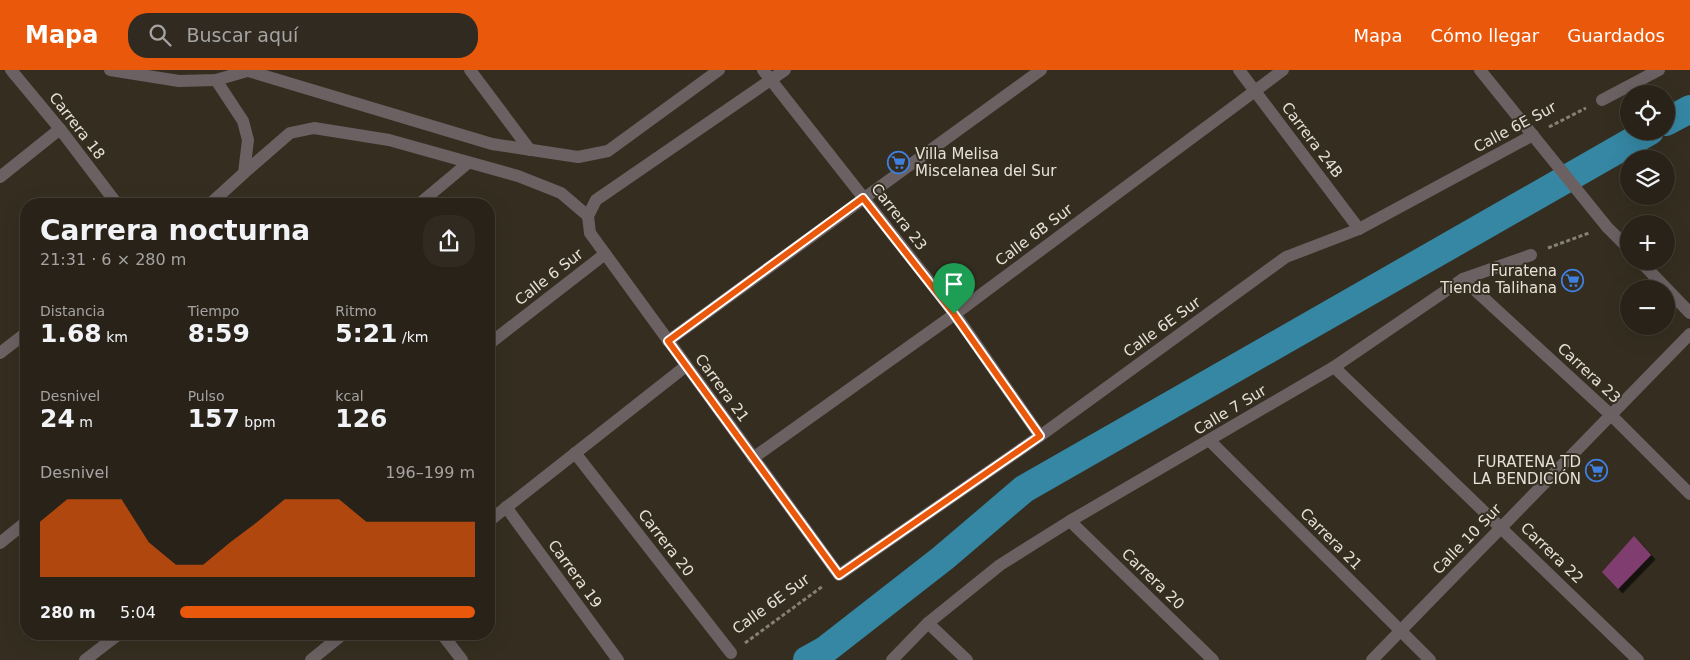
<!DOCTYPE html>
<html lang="es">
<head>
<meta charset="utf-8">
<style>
	:root { --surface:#282218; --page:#302a21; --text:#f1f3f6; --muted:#a5a4a2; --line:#443f37; --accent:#ea580c }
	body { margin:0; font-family:"DejaVu Sans",sans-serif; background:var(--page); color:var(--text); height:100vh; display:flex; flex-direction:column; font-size:19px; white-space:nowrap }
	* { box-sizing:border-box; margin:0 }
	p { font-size:16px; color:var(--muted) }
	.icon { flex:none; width:28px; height:28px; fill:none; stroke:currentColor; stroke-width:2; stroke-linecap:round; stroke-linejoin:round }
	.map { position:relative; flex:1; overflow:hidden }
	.side { position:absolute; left:20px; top:128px; width:475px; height:442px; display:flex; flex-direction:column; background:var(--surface); border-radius:20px; box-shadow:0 5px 20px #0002,0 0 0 1px var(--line) }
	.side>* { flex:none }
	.controls { position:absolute; left:1620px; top:15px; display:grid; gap:10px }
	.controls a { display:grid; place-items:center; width:55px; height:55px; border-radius:50%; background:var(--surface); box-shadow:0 5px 20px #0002,0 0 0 1px var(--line); font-size:25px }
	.pin { position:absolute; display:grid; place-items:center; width:42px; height:42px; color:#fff; margin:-51px -21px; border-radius:50% 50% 50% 0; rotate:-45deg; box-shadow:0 0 5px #0007 }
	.pin .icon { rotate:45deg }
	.round { display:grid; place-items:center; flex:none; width:52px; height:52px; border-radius:20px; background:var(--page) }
	.summary { display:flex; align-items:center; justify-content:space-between; height:85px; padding:0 20px }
	h1 { font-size:28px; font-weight:700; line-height:38px }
	.figures { display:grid; grid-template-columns:repeat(3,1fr); gap:8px; height:85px; padding:5px 20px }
	.figures div { display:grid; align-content:center }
	.figures b { font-size:25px; font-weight:700 }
	.figures small { font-size:14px; font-weight:400 }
	.figures p { font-size:14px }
	.chart { height:140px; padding:10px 20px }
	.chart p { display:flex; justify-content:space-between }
	.chart svg { width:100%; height:90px; margin-top:5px; fill:var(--accent); opacity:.7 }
	ul { padding:0 20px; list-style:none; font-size:16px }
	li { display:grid; grid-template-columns:80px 60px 1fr; align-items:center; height:38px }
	li i { height:12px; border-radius:6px; background:var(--accent) }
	header { display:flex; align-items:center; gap:30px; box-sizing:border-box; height:70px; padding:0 25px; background:var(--accent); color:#fff }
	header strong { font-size:24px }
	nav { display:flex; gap:28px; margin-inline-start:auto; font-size:18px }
	.search { width:350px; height:45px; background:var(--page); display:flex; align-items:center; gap:12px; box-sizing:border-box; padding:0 18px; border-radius:20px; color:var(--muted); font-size:19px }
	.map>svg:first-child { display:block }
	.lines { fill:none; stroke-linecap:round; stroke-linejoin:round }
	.canal { stroke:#3587a4; stroke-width:28 }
	.building { fill:#803e6f; filter:url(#shadow) }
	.path { stroke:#878175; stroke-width:3; stroke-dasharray:4 2.5; stroke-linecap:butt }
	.lane { stroke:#6b6163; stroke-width:12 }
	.street { stroke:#6b6163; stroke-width:12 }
	.route-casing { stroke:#fff; stroke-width:10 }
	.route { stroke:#ea580c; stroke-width:6 }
	.labels { text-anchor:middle; stroke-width:4; stroke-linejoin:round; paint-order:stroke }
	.street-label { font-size:15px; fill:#e6e1d8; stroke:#352e20 }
	.poi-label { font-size:15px; fill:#e6e1d8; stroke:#352e20; text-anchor:end }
</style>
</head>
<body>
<header>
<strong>Mapa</strong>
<div class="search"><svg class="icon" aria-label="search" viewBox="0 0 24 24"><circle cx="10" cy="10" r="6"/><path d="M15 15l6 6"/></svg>Buscar aquí</div>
<nav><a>Mapa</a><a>Cómo llegar</a><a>Guardados</a></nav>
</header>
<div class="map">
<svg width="1690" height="590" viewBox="0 0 1690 590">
	<defs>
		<filter id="shadow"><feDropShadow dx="4.5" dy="4.5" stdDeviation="0" flood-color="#0009"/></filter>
	</defs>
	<rect width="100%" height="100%" fill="#352e20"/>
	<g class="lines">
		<g class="canal">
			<polyline points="1666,52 1690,39"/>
			<polyline points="807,590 825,580 943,488 1024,419 1650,61"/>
		</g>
	</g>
	<polygon class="building" points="1634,466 1651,485 1618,519 1602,502"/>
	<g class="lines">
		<g class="path">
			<polyline points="1549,57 1586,38"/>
			<polyline points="1548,178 1589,163"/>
			<polyline points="745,573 823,516"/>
		</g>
		<polyline class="lane" points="863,129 1041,0"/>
		<g class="street">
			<polyline points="11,0 60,59 117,134"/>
			<polyline points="110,0 179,11 216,10 247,1"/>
			<polyline points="245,0 492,74 578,87 608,81 719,0"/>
			<polyline points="470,0 530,80"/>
			<polyline points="763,0 955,244 1040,366"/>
			<polyline points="1239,0 1359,159"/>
			<polyline points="1480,0 1607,157 1629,179"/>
			<polyline points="1602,30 1659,0"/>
			<polyline points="244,103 290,63 314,58 389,70 518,106 561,123 588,146"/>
			<polyline points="0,107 60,59"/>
			<polyline points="210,134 244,103 248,70 243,51 216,10"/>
			<polyline points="419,134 468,93"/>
			<polyline points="588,146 590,163 839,505 1040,366 1286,187 1359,159 1533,65"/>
			<polyline points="588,146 596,130 785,0"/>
			<polyline points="1640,191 1690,243"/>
			<polyline points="1463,209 1611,345 1690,424"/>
			<polyline points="668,271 863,129"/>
			<polyline points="489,274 605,184"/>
			<polyline points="0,283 26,263"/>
			<polyline points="1334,297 1638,590"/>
			<polyline points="1210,371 1430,590"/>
			<polyline points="575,383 731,583"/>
			<polyline points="753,388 955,244 1283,0"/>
			<polyline points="506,437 618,590"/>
			<polyline points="489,451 686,296"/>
			<polyline points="1070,451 1213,590"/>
			<polyline points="0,473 26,452"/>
			<polyline points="928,553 967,590"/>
			<polyline points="442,564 462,590"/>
			<polyline points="85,590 119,564"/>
			<polyline points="311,590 343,564"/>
			<polyline points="892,590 928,553 1000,495 1070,451 1334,297 1463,209 1531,185"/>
			<polyline points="1372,590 1690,264"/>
		</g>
	</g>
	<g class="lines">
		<defs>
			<polygon id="route" points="863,128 954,244 1040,366 839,505 668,271"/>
		</defs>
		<use href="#route" class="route-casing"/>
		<use href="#route" class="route"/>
	</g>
	<defs>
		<symbol id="supermarket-ring" viewBox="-11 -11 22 22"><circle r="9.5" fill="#352e20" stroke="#3f7fe0" stroke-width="1.5"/><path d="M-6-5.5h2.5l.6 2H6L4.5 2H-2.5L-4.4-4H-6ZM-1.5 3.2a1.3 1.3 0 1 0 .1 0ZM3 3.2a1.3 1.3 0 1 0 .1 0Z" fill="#3f7fe0"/></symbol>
	</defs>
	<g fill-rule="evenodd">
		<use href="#supermarket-ring" x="886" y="80" width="25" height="25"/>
		<use href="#supermarket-ring" x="1560" y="198" width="25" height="25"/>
		<use href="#supermarket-ring" x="1584" y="388" width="25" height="25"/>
	</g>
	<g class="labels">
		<g class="street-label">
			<text transform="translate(77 56) rotate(52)" y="5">Carrera 18</text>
			<text transform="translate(1515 57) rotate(-28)" y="5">Calle 6E Sur</text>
			<text transform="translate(1312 70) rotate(53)" y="5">Carrera 24B</text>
			<text transform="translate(899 147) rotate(52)" y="5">Carrera 23</text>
			<text transform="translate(1034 165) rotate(-37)" y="5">Calle 6B Sur</text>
			<text transform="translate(549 207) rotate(-38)" y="5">Calle 6 Sur</text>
			<text transform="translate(1162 257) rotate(-36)" y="5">Calle 6E Sur</text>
			<text transform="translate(1589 303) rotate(43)" y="5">Carrera 23</text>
			<text transform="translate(722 318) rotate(54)" y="5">Carrera 21</text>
			<text transform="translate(1230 340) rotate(-31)" y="5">Calle 7 Sur</text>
			<text transform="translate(1331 469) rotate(45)" y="5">Carrera 21</text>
			<text transform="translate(1467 469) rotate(-46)" y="5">Calle 10 Sur</text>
			<text transform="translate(666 473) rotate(52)" y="5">Carrera 20</text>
			<text transform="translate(1552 483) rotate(44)" y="5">Carrera 22</text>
			<text transform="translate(575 504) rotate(54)" y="5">Carrera 19</text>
			<text transform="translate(1153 509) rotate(44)" y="5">Carrera 20</text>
			<text transform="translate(771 534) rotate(-36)" y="5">Calle 6E Sur</text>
		</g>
		<g class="poi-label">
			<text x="915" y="89" text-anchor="start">Villa Melisa<tspan x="915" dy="17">Miscelanea del Sur</tspan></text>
			<text x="1557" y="206">Furatena<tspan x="1557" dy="17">Tienda Talihana</tspan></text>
			<text x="1581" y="397">FURATENA TD<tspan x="1581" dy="17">LA BENDICIÓN</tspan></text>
		</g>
	</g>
</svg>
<div class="controls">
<a><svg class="icon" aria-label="locate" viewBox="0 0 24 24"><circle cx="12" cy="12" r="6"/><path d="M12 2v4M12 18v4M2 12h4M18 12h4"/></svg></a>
<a><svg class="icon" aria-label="layers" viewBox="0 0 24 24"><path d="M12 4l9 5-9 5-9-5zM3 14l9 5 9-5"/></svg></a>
<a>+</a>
<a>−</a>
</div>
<div class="pin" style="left:954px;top:244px;background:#1e9e55"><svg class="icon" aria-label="arrive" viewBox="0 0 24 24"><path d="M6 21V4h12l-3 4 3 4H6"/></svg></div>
<section class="side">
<div class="summary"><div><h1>Carrera nocturna</h1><p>21:31 · 6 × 280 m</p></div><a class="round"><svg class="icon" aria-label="share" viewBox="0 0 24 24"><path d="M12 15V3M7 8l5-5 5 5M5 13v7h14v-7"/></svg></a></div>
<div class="figures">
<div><p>Distancia</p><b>1.68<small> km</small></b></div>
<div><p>Tiempo</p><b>8:59</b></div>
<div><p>Ritmo</p><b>5:21<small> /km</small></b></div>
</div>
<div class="figures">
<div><p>Desnivel</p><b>24<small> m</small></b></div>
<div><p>Pulso</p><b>157<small> bpm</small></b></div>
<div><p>kcal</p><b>126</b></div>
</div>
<div class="chart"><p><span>Desnivel</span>196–199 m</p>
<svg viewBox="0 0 160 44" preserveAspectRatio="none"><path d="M0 44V17L10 6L20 6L30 6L40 27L50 38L60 38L70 27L80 17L90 6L100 6L110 6L120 17L130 17L140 17L150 17L160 17V44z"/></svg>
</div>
<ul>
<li><b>280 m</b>5:04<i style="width:100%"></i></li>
</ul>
</section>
</div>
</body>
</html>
